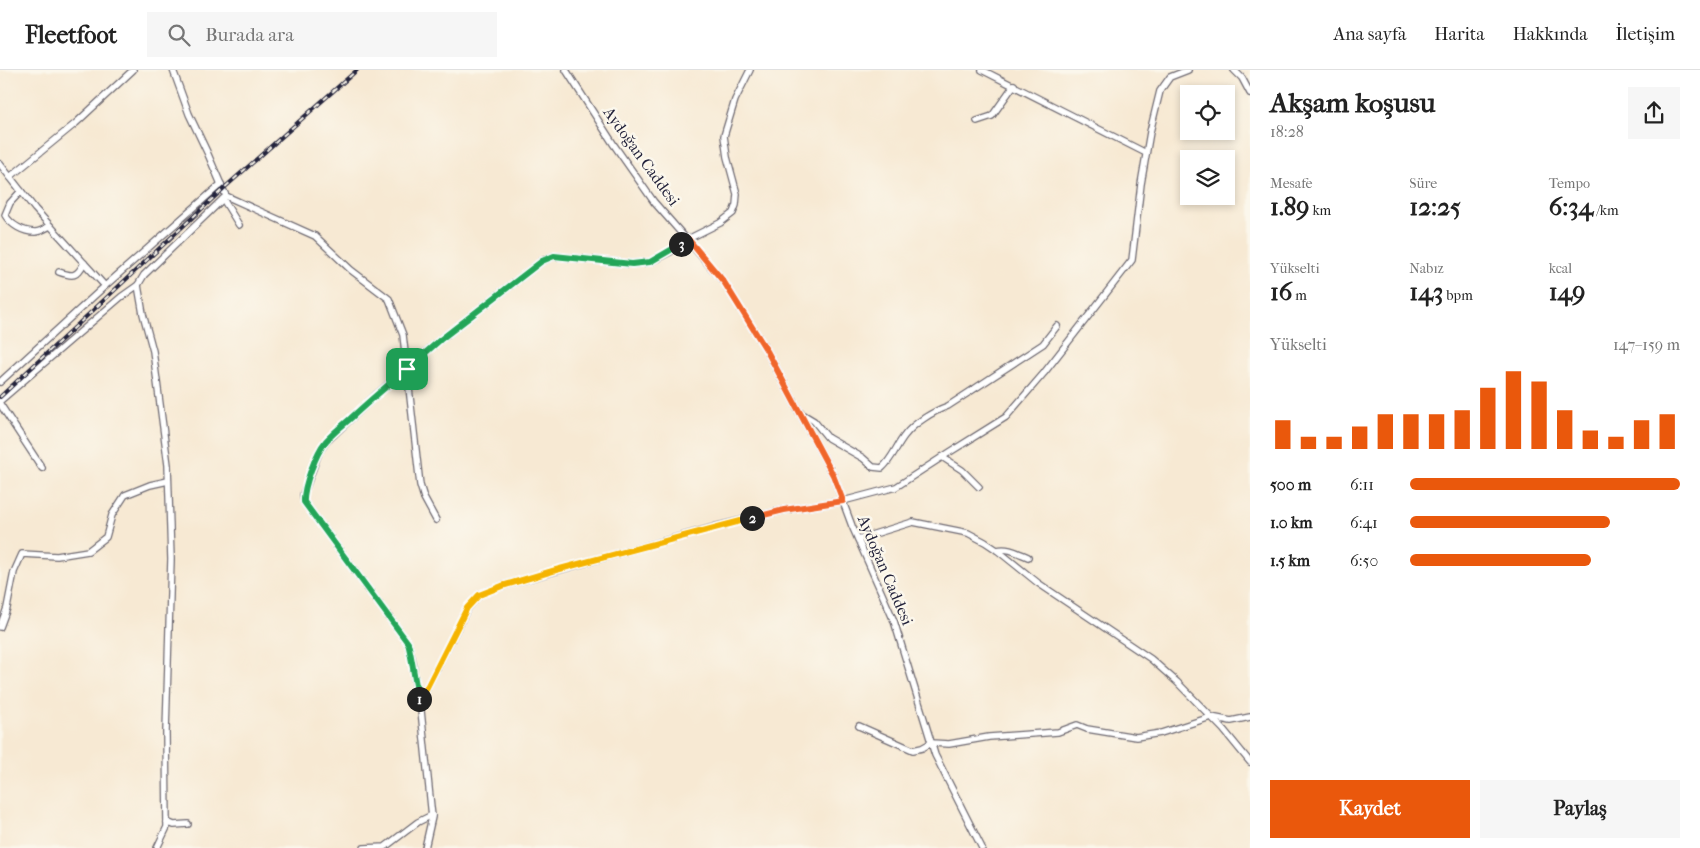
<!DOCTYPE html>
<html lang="tr">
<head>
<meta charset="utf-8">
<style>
	:root { --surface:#fff; --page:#f6f6f6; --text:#222; --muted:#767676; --line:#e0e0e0; --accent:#ea580c }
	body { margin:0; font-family:"IM FELL French Canon",serif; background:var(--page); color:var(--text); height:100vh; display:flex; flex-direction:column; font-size:19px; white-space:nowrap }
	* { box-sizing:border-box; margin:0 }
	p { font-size:16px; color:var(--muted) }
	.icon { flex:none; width:28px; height:28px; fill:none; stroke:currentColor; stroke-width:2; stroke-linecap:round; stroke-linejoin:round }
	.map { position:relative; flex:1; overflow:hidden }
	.details { display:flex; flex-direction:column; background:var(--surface); width:450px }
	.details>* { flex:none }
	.buttons { position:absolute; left:1180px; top:15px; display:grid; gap:10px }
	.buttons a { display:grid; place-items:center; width:55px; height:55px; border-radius:0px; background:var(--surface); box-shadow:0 2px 8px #0003; font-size:25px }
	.pin { position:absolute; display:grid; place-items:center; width:42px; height:42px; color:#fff; margin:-21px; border-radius:10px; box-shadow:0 2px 8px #0006 }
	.km { position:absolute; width:25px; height:25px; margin:-12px; border-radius:50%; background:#222; color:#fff; font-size:14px; line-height:25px; text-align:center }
	.round { display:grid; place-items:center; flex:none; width:52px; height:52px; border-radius:0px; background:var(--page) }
	.head { display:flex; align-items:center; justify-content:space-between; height:85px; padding:0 20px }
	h1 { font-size:28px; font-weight:700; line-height:38px }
	.metrics { display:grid; grid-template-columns:repeat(3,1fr); gap:8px; height:85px; padding:5px 20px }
	.metrics div { display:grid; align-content:center }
	.metrics b { font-size:25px; font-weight:700 }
	.metrics small { font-size:14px; font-weight:400 }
	.metrics p { font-size:14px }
	.chart { height:140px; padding:10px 20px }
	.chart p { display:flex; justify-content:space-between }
	.chart svg { width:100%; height:90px; margin-top:5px; stroke:var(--accent); stroke-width:6 }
	.action { display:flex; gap:10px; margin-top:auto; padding:10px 20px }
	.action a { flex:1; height:58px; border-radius:0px; background:var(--accent); color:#fff; font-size:20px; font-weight:700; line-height:58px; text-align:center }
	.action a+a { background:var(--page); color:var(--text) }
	ul { padding:0 20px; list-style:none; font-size:16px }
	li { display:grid; grid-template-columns:80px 60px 1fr; align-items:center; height:38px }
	li i { height:12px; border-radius:6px; background:var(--accent) }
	header { display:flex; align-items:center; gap:30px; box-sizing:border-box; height:70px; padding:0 25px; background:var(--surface); border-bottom:1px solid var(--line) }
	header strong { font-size:24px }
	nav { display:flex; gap:28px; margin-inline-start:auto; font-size:18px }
	.search { width:350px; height:45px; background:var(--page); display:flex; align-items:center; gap:12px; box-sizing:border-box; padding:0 18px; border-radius:0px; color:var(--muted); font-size:19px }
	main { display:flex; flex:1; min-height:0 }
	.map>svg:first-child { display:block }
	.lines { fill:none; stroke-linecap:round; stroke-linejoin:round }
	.minor-casing { stroke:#6d6870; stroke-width:8 }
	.minor { stroke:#fff; stroke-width:5.5 }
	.rail-casing { stroke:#22223b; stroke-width:4 }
	.rail { stroke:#fbf7ec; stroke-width:2; stroke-dasharray:5.5; stroke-linecap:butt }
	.split-1-casing { stroke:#fff; stroke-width:10 }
	.split-2-casing { stroke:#fff; stroke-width:10 }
	.split-3-casing { stroke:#fff; stroke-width:10 }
	.split-4-casing { stroke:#fff; stroke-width:10 }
	.split-1 { stroke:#22a559; stroke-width:6 }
	.split-2 { stroke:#f5b400; stroke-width:6 }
	.split-3 { stroke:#f0652b; stroke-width:6 }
	.split-4 { stroke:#22a559; stroke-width:6 }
	.labels { text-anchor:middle; stroke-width:5; stroke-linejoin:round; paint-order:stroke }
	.street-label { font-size:16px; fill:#22223b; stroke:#fbf7ec }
</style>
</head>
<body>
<header>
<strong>Fleetfoot</strong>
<div class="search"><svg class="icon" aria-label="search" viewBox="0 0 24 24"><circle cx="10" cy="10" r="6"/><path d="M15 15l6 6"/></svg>Burada ara</div>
<nav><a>Ana sayfa</a><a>Harita</a><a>Hakkında</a><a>İletişim</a></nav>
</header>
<main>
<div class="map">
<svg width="1250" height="778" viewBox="0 0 1250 778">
	<rect width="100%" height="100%" fill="#fbf7ec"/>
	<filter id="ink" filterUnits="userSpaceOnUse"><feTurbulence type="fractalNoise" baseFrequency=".02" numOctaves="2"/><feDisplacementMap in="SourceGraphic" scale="10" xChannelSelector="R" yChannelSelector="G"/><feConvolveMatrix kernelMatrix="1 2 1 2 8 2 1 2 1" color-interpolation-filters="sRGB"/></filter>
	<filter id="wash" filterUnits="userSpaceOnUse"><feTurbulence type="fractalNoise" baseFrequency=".0096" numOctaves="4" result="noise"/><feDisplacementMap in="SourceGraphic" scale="20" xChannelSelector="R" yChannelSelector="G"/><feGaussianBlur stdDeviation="1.12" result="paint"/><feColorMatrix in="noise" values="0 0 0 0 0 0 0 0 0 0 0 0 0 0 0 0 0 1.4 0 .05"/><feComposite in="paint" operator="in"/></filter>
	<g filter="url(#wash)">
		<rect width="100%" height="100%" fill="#f7e9d3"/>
	</g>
	<g filter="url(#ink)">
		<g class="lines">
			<defs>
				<g id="minor">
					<polyline points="566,0 614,75 654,132 724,212 767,281 833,405 852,456 894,551 935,685 982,778"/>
					<polyline points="982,0 1146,83"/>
					<polyline points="1234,0 1242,8 1250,23"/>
					<polyline points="977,51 992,46 1014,15"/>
					<polyline points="0,94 35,139 105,216 0,312"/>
					<polyline points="10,107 76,53 133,0"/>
					<path d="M21 121 10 133 5 145C11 155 23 162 35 162 40 162 46 158 50 156"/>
					<polyline points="226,126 315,166 351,200 389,229 403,265 420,415 424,428 436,450"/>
					<polyline points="223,129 239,155"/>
					<path d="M59 202C73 207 77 207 84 193"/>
					<polyline points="105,216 221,114"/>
					<polyline points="0,331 121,227 138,215"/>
					<polyline points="0,334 42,398"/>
					<path d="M799 342 814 351 828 368 863 388 873 397 882 398C893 388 896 376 905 365 914 353 934 341 948 336L1043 274 1057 256"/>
					<polyline points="942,387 962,400 979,417"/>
					<polyline points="858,469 913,452 968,463 985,472 997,480 1038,513 1151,589 1177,612 1223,659 1250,692"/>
					<path d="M997 480C1008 477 1018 483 1028 487"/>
					<polyline points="0,557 7,538 14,502 22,484 57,486 88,481 106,467 112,445 125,425 150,415 168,411"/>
					<polyline points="420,631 467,539 479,525 502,516 714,457 784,440 843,431 896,417 950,382 1006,347 1044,303 1132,190 1141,114 1150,62 1160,21 1170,7 1188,0"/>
					<polyline points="859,656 913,680 922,678 931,673 949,674 989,667 1058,662 1077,655 1087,659 1136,667 1161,663 1211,647 1231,651 1250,647"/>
					<polyline points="167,752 174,755 188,754"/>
					<polyline points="157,778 167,757 166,662 171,489 168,395 153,281 143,244 138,215 144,205 226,126 207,82 189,44 173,0"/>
					<polyline points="364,778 385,777 418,752 432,745"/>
					<polyline points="425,778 432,747 420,631 415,612 413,593 408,573 304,432 303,425 319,382 326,372 377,324 440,270 542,191 554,186 632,194 650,192 670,182 688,169 720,153 733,143 736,135 737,124 727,87 724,66 735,30 750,0"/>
				</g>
			</defs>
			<use href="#minor" class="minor-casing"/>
			<use href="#minor" class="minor"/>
			<defs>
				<polyline id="rail" points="0,327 223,119 357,0"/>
			</defs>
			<use href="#rail" class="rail-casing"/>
			<use href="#rail" class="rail"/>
		</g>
	</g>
	<g class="lines" filter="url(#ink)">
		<defs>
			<path id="split-1" d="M407 299C388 315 369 331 351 348 343 355 333 363 326 371 316 383 303 417 304 432L408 573C413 592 414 610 419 629"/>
			<polyline id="split-2" points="419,629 420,631 467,538 479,525 502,516 556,500 752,448"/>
			<polyline id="split-3" points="681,174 688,169 724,212 767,281 833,405 843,431 784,440 752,448"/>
			<polyline id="split-4" points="407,299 440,270 542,191 554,186 632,194 650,192 681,174"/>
		</defs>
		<use href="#split-1" class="split-1-casing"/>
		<use href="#split-2" class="split-2-casing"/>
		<use href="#split-3" class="split-3-casing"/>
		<use href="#split-4" class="split-4-casing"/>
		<use href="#split-1" class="split-1"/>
		<use href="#split-2" class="split-2"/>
		<use href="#split-3" class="split-3"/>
		<use href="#split-4" class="split-4"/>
	</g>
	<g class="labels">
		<g class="street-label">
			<text transform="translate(642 86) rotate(54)" y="6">Aydoğan Caddesi</text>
			<text transform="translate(886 500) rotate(67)" y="6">Aydoğan Caddesi</text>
		</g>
	</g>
</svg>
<div class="buttons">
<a><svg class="icon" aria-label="locate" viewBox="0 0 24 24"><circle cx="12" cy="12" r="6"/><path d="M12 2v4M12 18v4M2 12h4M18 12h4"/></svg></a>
<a><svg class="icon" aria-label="layers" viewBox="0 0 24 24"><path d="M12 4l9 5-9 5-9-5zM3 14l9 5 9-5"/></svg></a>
</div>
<div class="pin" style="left:407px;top:299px;background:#1e9e55"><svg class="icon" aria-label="arrive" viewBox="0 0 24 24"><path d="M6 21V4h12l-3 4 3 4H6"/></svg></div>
<b class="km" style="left:419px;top:629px">1</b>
<b class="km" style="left:752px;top:448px">2</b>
<b class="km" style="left:681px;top:174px">3</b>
</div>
<section class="details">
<div class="head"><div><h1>Akşam koşusu</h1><p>18:28</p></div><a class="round"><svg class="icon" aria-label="share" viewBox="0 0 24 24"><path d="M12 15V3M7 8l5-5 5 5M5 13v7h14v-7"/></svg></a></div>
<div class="metrics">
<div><p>Mesafe</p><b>1.89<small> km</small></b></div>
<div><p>Süre</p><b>12:25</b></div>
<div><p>Tempo</p><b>6:34<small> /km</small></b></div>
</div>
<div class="metrics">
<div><p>Yükselti</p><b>16<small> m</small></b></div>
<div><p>Nabız</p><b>143<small> bpm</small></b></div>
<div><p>kcal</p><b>149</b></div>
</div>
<div class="chart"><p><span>Yükselti</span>147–159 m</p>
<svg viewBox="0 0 160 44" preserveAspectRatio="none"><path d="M5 44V30M15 44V38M25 44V38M35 44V33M45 44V27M55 44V27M65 44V27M75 44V25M85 44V14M95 44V6M105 44V11M115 44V25M125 44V35M135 44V38M145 44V30M155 44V27"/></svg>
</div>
<ul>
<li><b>500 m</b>6:11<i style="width:100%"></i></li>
<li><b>1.0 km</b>6:41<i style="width:74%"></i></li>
<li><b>1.5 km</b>6:50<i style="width:67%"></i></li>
</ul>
<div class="action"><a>Kaydet</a><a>Paylaş</a></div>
</section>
</main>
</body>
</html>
